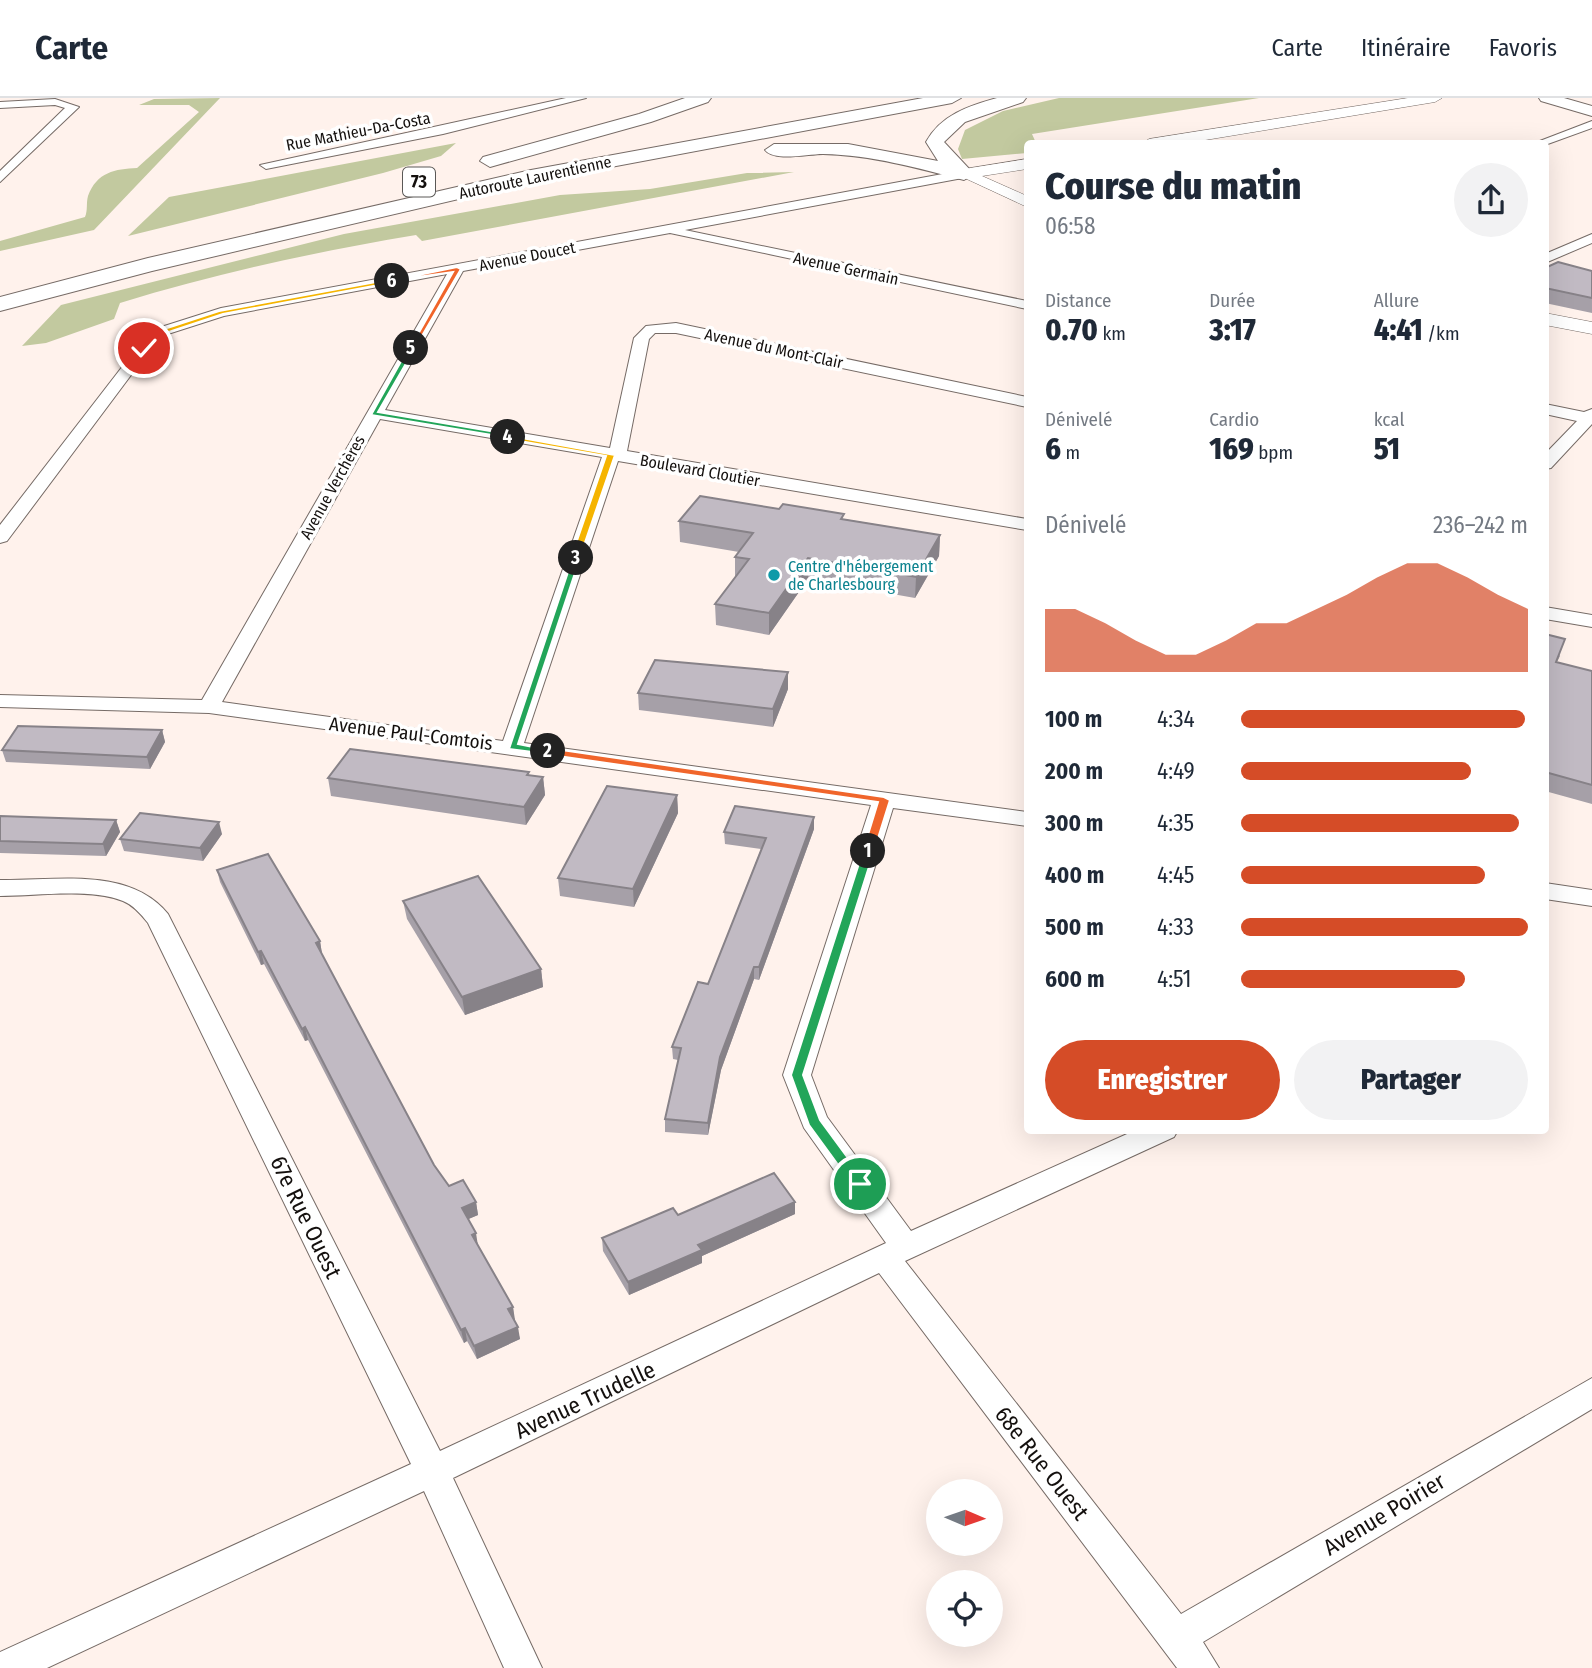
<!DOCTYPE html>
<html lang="fr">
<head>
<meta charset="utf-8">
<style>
	:root { --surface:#fff; --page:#f2f2f3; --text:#1f2937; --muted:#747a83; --line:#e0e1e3; --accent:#d54c27 }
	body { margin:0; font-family:"Fira Sans Condensed",sans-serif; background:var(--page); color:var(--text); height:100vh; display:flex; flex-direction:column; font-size:26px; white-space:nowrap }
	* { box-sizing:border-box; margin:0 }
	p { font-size:23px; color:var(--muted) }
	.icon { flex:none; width:38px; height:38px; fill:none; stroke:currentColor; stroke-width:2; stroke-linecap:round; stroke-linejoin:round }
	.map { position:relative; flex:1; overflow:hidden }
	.sheet { position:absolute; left:1024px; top:42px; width:525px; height:994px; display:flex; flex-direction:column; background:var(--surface); border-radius:7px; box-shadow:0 7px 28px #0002 }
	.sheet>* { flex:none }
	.needle { width:46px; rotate:92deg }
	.buttons { position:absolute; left:926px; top:1381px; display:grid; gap:14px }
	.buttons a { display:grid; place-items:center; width:77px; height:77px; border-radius:50%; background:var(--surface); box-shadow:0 7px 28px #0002; font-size:35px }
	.pin { position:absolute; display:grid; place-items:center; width:60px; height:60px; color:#fff; margin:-30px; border:4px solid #fff; border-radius:50%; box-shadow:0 2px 7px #0007 }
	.km { position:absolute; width:35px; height:35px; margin:-18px; border-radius:50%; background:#222; color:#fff; font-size:19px; line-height:35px; text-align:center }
	.round { display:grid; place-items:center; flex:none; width:74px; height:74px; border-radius:37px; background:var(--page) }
	.summary { display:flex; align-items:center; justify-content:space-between; height:119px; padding:0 21px }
	h1 { font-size:38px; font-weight:800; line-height:52px }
	.figures { display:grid; grid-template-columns:repeat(3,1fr); gap:10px; height:119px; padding:7px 21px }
	.figures div { display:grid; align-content:center }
	.figures b { font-size:30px; font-weight:800 }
	.figures small { font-size:19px; font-weight:400 }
	.figures p { font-size:19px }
	.chart { height:196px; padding:14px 21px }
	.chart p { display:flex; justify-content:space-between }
	.chart svg { width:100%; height:126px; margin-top:7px; fill:var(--accent); opacity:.7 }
	.button { display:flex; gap:14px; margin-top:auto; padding:14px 21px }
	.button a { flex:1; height:80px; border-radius:42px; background:var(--accent); color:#fff; font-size:28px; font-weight:800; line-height:80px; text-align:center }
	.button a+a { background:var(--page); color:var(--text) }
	ul { padding:0 21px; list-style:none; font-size:23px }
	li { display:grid; grid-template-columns:112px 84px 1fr; align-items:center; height:52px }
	li i { height:18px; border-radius:9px; background:var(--accent) }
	header { display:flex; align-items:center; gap:42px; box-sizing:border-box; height:98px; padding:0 35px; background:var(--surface); border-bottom:2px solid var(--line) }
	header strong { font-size:33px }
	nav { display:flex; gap:38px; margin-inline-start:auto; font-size:24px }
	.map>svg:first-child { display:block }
	.forest { fill:#c2c99f }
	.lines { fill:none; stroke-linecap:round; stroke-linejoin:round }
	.minor-casing { stroke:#766b66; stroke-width:2 }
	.tertiary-casing { stroke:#766b66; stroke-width:1 }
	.secondary-casing { stroke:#766b66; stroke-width:2 }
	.motorway-casing { stroke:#766b66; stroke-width:2 }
	.minor { fill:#fff; fill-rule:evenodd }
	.tertiary { fill:#fff; fill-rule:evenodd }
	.secondary { fill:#fff; fill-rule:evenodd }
	.motorway { fill:#fff; fill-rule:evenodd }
	.wall { fill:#a6a0a8 }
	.shaded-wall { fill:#878288 }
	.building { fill:#c1bac3; stroke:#878288; stroke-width:2 }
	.split-1 { fill:#22a559; stroke:#fff; stroke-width:2 }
	.split-2 { fill:#f0652b; stroke:#fff; stroke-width:2 }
	.split-3 { fill:#22a559; stroke:#fff; stroke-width:2 }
	.split-4 { fill:#f5b400; stroke:#fff; stroke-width:2 }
	.split-5 { fill:#22a559; stroke:#fff; stroke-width:2 }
	.split-6 { fill:#f0652b; stroke:#fff; stroke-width:2 }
	.split-7 { fill:#f5b400; stroke:#fff; stroke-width:2 }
	.culture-dot { fill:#0f9aa8; stroke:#fff; stroke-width:2.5 }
	.labels { text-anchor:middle; stroke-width:7; stroke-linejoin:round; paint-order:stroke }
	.far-street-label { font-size:16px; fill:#14100e; stroke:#fff }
	.far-culture-label { font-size:16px; fill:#0d838f; stroke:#fff; text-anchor:start }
	.shield { fill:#fff; stroke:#5a5856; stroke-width:2 }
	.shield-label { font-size:18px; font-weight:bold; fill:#14100e }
	.street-label { font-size:19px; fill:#14100e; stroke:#fff }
	.near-street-label { font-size:23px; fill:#14100e; stroke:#fff }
</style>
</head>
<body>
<header>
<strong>Carte</strong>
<nav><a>Carte</a><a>Itinéraire</a><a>Favoris</a></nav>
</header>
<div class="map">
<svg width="1592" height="1570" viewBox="0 0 1592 1570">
	<rect width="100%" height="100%" fill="#fff2ec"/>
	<g class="forest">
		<path d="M220 0 94 132 0 153V143L85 119C88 112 86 105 88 98 97 74 115 71 137 70L199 14 189 7H139L154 1Z"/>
		<polygon points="1059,0 1259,0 1032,36 1036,45 1027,46 1027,55 962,61 958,51 965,32 1003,13"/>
		<polygon points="456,45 441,58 383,75 128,138 169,99"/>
		<path d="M794 74 422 143 416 137C315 154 218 175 120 205L114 221 46 245 22 248 61 207 344 136 560 97 650 91 747 75Z"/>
	</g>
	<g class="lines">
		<defs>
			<g id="minor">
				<polygon points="566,0 586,0 443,36 266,71 260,67"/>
				<polygon points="55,1 79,9 0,84 0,73 65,10 55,7 0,10 0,4"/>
				<polygon points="1592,23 1592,30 1545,47 1532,46"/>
				<path d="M964 72 968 73V79L685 132 1027 203V211L670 135 463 173 385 312 610 350 634 240 646 228 676 225 1027 299V309L676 235H655L649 241 627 353 1027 421V432L618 363 524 645 1027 714V728L893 710 811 977 827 1019 911 1133 1136 1032H1178L1174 1039 905 1163 1181 1516 1592 1280V1311L1203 1544 1219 1570H1177L879 1175 453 1380 542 1570H504L424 1393 47 1570H0V1554L411 1366 148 825C141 816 133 807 123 803 91 790 35 798 0 798V782C56 783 129 768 168 816L440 1353 886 1145 804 1030 783 977 871 707 209 615 0 609V597L202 602 447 176 224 218 168 236 149 253 7 443 0 445V427L139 247 158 230 221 210ZM380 321 602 359 503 643 222 604Z"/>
				<polygon points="1592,136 1592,145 1545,165 1545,156"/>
				<polygon points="1545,306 1584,314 1592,311 1592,326 1551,370 1545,371 1545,356 1577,323 1545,316"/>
				<polygon points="1545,509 1592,517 1592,529 1545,521"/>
				<polygon points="1545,785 1592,792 1592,808 1545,801"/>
			</g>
			<g id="tertiary">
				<polygon points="1408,0 1442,0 1435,4 1181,46 1142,46 1149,41"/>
				<polygon points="1027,61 1027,71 982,78 1027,98 1027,109 956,76 964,71"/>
				<polygon points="1545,215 1592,224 1592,236 1545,227"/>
			</g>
			<polygon id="secondary" points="1539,0 1564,0 1592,8 1592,18 1541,3"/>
			<g id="motorway">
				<polygon points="685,0 711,0 708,4 651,24 497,67 490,69 480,63 483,59 639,16"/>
				<polygon points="923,0 961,0 952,5 531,84 152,173 0,213 0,199 148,160 531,72"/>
				<path d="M997 0H1026L1023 4 965 24 944 44 974 76 964 82C917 70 872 57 823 56 808 56 774 64 765 52L774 46H848L938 63 926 44C941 17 968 8 997 0Z"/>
			</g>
		</defs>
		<use href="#minor" class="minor-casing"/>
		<use href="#tertiary" class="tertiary-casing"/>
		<use href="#secondary" class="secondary-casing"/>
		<use href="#motorway" class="motorway-casing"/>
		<use href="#minor" class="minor"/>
		<use href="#tertiary" class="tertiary"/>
		<use href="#secondary" class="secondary"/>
		<use href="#motorway" class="motorway"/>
	</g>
	<g class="wall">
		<polygon points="1545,170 1592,173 1592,215 1545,205"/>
		<polygon points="844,421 940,437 939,458 915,500 808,481 769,537 716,527 715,506 735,479 735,459 739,454 680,444 679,423"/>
		<polygon points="1545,536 1560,558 1557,564 1592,573 1592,706 1545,693"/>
		<polygon points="788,591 773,629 639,612 638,595"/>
		<polygon points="162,632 165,644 150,671 6,664 2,652"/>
		<polygon points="529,677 543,679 545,697 526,727 331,698 328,680"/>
		<polygon points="677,697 678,715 634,809 560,798 558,780"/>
		<polygon points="0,718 116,722 120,734 106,758 0,755"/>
		<polygon points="814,719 814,731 759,882 754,881 721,972 708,1037 665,1034 665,1021 678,962 673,961 672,949 708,886 761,751 725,746 724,734"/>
		<polygon points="222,736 203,763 124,753 120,741"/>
		<polygon points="217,772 320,843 322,856 434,1067 449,1088 476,1104 478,1117 468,1121 478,1147 513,1209 514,1222 520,1241 477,1261 467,1243 464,1245 308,942 305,943 264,866 261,867 220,784"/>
		<polygon points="403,803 541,871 543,889 465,917 407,821"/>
		<polygon points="795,1116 702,1158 702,1165 629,1197 603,1153 602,1140 678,1117"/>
	</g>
	<g class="shaded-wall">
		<polygon points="940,437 939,458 915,500 916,479"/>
		<polygon points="808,460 808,481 769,537 769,515"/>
		<polygon points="788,574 788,591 773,629 773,611"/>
		<polygon points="162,632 165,644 150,671 147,659"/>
		<polygon points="543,679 545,697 526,727 524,709"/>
		<polygon points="677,697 678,715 634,809 633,791"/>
		<polygon points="814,719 814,731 759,882 759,869"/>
		<polygon points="116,722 120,734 106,758 103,746"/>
		<polygon points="219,724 222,736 203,763 200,750"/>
		<polygon points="320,843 322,856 318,857 316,845"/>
		<polygon points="261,853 264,866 261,867 258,854"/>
		<polygon points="754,869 754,881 721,972 708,1037 708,1025 720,959"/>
		<polygon points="541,871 543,889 465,917 462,899"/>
		<polygon points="305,929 308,942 305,943 302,931"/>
		<polygon points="476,1104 478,1117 464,1123 462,1110"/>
		<polygon points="795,1104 795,1116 702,1158 702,1165 629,1197 628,1184 698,1147"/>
		<polygon points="476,1135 478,1148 472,1137"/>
		<polygon points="513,1209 515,1222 510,1224 508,1211"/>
		<polygon points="518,1229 520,1241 477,1261 474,1248"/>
		<polygon points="465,1230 467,1243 464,1245 461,1232"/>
	</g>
	<g class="building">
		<polygon points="1558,164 1592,173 1592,200 1545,190 1545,170"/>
		<polygon points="700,398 779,411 783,406 844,416 841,421 940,437 916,479 808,460 769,515 715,506 749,461 735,459 753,435 679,423"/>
		<polygon points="1545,536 1565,541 1556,564 1592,573 1592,687 1545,674"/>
		<polygon points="655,562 788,574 773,611 638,595"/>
		<polygon points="18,628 162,632 147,659 2,652"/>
		<polygon points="350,651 529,674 527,677 543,679 524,709 328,680"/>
		<polygon points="607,688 677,697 633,791 558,780"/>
		<polygon points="735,708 814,719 759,869 754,869 720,959 708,1025 665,1021 681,950 672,949 698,884 708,886 766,740 724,734"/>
		<polygon points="140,715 219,724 200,750 120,741"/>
		<polygon points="0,718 116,722 103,746 0,743"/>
		<polygon points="268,756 320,843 316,845 434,1067 449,1088 463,1082 476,1104 462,1110 476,1135 472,1137 513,1209 508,1211 518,1229 474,1248 465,1230 461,1232 305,929 302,931 261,853 258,854 217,772"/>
		<polygon points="478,778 541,871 462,899 403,803"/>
		<polygon points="774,1075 795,1104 698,1147 702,1152 628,1184 602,1140 673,1110 678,1117"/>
	</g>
	<polygon class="split-1" points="868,749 874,753 803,977 820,1022 867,1086 860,1091 855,1090 809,1027 791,977 863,753"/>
	<polygon class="split-2" points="548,650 884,699 890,702 874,753 868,756 863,753 878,704 544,656 543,653"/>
	<polygon class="split-3" points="573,459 580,460 518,646 553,653 548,656 509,651"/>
	<polygon class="split-4" points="505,337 615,357 579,462 571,460 606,358 508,341"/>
	<polygon class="split-5" points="409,249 415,250 378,314 508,336 510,340 371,317"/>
	<polygon class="split-6" points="457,169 461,171 415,250 409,252 453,174 389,183"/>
	<polygon class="split-7" points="392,181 395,184 223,216 166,235 146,252 140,250 161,232 219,213"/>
	<circle class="culture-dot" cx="774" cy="477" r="7"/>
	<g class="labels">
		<g class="far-street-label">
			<text transform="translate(358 33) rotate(-11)" y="6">Rue Mathieu-Da-Costa</text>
			<text transform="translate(535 79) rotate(-12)" y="6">Autoroute Laurentienne</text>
			<text transform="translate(527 158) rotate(-11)" y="6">Avenue Doucet</text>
			<text transform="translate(846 170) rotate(12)" y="6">Avenue Germain</text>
			<text transform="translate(774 250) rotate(12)" y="6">Avenue du Mont-Clair</text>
			<text transform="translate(700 372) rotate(10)" y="6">Boulevard Cloutier</text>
			<text transform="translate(332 389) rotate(-61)" y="6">Avenue Verchères</text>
		</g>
		<g class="far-culture-label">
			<text x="788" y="474">Centre d'hébergement<tspan x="788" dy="18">de Charlesbourg</tspan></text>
		</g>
		<rect class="shield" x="403" y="69.5" width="32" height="29" rx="5"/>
		<g class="shield-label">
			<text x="419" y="90">73</text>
		</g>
		<g class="street-label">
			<text transform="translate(411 635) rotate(7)" y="7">Avenue Paul-Comtois</text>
		</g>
		<g class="near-street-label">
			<text transform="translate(306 1119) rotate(64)" y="8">67e Rue Ouest</text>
			<text transform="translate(585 1302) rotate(-25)" y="8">Avenue Trudelle</text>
			<text transform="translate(1042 1365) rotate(52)" y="8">68e Rue Ouest</text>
			<text transform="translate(1384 1416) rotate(-31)" y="8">Avenue Poirier</text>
		</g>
	</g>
</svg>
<div class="buttons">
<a><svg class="needle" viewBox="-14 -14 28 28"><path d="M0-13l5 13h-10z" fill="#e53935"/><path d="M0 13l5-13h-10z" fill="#747a83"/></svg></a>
<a><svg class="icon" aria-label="locate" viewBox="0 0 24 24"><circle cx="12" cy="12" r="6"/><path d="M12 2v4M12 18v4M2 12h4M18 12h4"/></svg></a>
</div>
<div class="pin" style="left:860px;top:1086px;background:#1e9e55"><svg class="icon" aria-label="arrive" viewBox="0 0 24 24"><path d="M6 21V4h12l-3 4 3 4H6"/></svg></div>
<div class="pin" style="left:144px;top:250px;background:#d93025"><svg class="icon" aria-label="check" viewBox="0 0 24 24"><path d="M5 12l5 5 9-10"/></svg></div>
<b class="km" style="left:868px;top:753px">1</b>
<b class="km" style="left:548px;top:653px">2</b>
<b class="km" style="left:576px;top:460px">3</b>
<b class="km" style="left:508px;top:339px">4</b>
<b class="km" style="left:411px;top:250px">5</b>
<b class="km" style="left:392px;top:183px">6</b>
<section class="sheet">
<div class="summary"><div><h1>Course du matin</h1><p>06:58</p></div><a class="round"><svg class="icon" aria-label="share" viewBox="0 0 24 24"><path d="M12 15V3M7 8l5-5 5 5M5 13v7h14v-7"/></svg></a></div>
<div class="figures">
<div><p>Distance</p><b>0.70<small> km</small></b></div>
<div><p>Durée</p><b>3:17</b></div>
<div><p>Allure</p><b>4:41<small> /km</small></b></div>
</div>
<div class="figures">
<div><p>Dénivelé</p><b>6<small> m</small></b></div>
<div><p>Cardio</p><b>169<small> bpm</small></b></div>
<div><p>kcal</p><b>51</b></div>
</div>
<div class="chart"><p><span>Dénivelé</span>236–242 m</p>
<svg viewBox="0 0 160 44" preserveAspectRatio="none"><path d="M0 44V22L10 22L20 27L30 33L40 38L50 38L60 33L70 27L80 27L90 22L100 17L110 11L120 6L130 6L140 11L150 17L160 22V44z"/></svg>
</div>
<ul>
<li><b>100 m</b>4:34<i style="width:99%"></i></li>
<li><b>200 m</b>4:49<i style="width:80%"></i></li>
<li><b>300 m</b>4:35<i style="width:97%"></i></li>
<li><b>400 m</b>4:45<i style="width:85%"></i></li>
<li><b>500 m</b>4:33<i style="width:100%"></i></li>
<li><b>600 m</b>4:51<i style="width:78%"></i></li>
</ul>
<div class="button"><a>Enregistrer</a><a>Partager</a></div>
</section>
</div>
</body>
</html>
